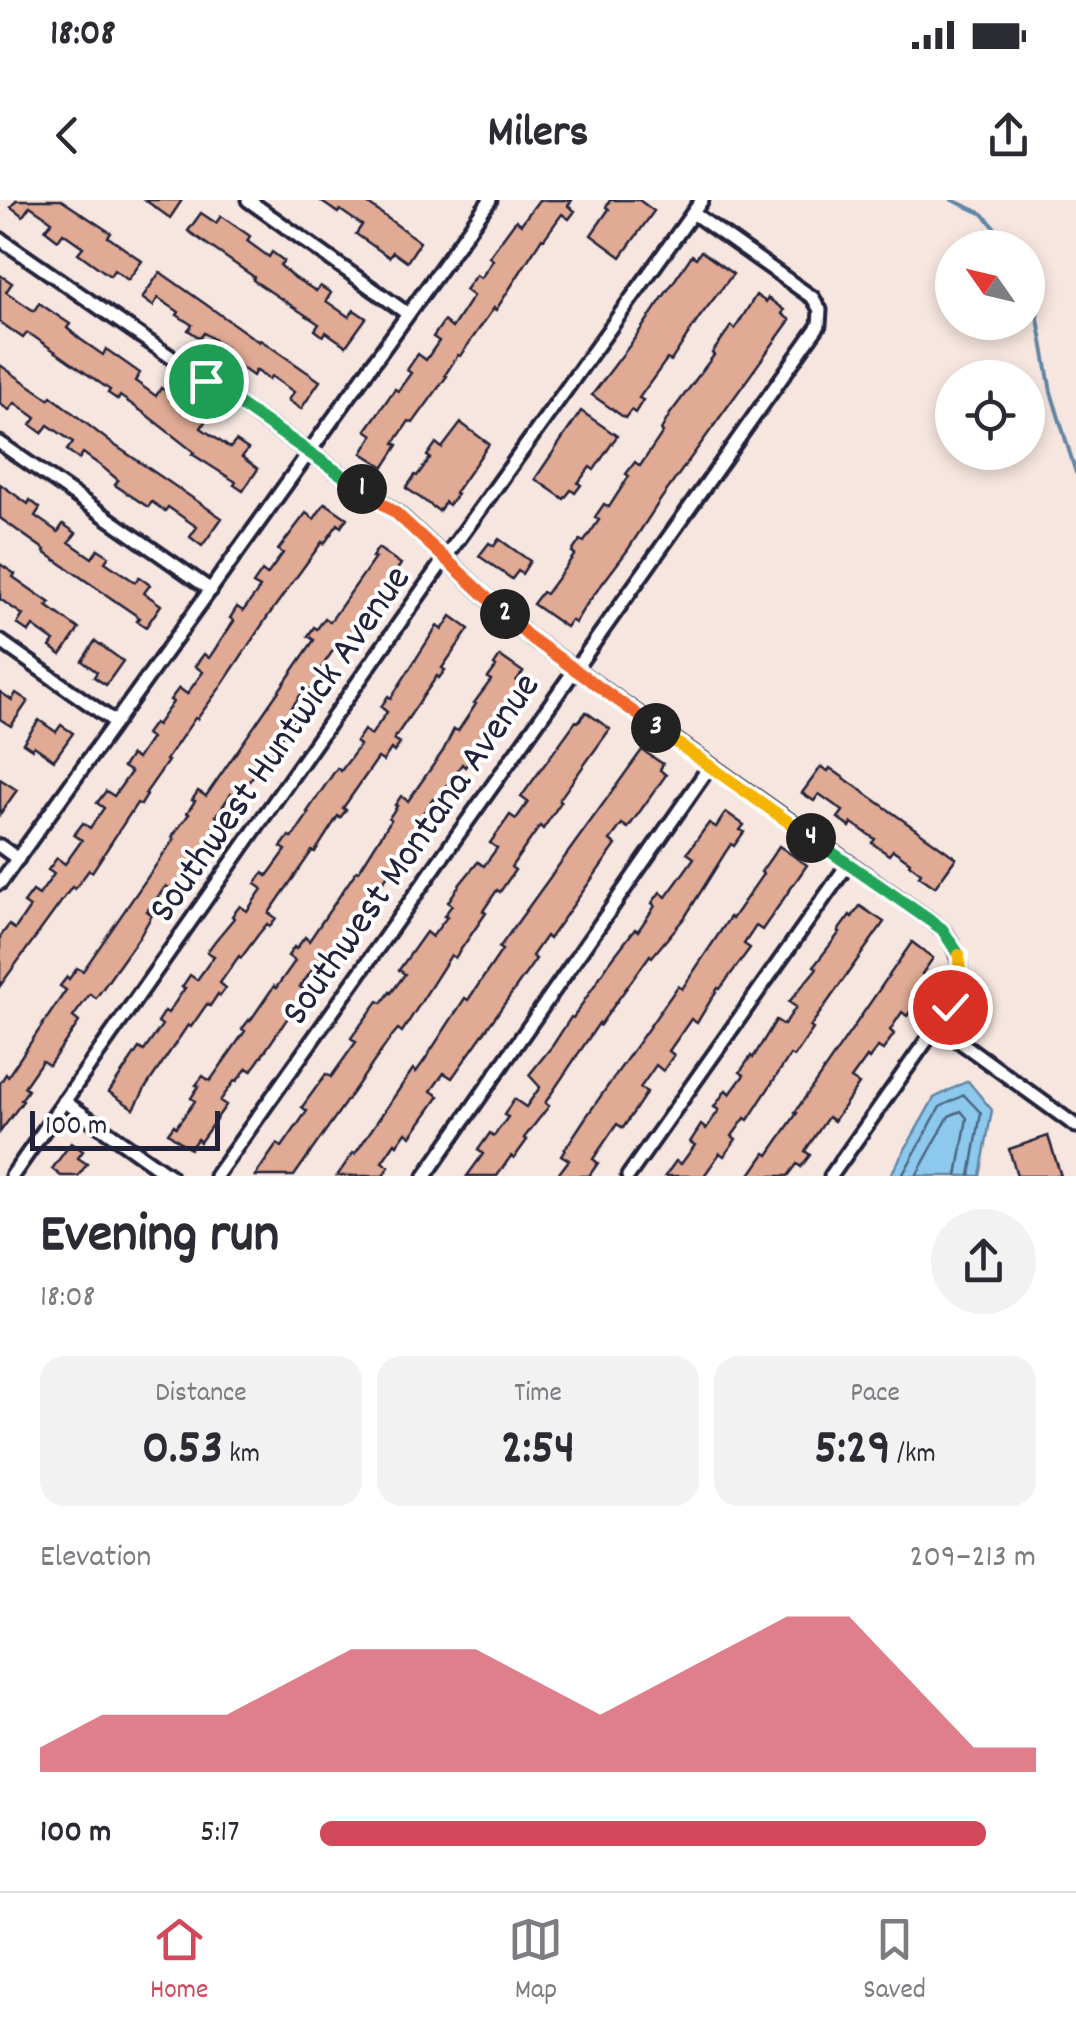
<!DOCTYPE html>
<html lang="en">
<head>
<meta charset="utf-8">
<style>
	:root { --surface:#fff; --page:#f2f2f3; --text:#2b2b33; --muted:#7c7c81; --line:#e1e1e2; --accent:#d1495b }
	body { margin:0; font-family:Dekko,sans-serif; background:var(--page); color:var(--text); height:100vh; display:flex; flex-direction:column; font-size:38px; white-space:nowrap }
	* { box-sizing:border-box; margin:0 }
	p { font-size:32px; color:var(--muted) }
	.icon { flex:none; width:55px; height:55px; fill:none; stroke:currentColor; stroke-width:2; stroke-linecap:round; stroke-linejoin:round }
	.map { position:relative; height:976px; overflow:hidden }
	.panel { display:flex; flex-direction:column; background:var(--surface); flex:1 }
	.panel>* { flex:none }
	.needle { width:65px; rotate:304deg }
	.tools { position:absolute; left:935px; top:30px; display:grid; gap:20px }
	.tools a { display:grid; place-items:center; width:110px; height:110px; border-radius:50%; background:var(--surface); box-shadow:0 5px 15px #0003; font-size:50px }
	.scale { position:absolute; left:30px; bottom:25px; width:190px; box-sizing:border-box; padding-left:10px; border:5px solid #22223b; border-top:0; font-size:28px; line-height:35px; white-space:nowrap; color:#22223b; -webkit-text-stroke:8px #fff; paint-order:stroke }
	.pin { position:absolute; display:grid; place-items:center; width:85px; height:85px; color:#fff; margin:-42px; border:5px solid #fff; border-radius:50%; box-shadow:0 2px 10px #0007 }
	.km { position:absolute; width:50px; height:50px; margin:-25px; border-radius:50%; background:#222; color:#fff; font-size:28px; line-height:50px; text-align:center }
	.round { display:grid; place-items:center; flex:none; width:105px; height:105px; border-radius:52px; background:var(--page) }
	.summary { display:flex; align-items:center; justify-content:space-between; height:170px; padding:0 40px }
	h1 { font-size:55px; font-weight:700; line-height:75px }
	.figures { display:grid; grid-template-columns:repeat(3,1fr); gap:15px; height:170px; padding:10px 40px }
	.figures div { display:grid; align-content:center; border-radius:25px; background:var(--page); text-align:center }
	.figures b { font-size:50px; font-weight:700 }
	.figures small { font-size:28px; font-weight:400 }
	.figures p { font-size:28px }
	.chart { height:280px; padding:20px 40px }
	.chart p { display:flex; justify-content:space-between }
	.chart svg { width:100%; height:180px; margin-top:10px; fill:var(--accent); opacity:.7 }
	ul { padding:0 40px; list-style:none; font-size:32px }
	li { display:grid; grid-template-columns:160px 120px 1fr; align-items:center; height:75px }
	li i { height:25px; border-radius:12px; background:var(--accent) }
	.status { display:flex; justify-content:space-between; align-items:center; height:70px; padding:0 50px; background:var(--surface); direction:ltr }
	.status svg { height:28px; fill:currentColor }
	header { display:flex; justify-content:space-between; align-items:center; height:130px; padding:0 40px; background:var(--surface); font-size:45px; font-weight:700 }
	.tabs { display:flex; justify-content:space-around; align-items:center; height:140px; border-top:2px solid var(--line); background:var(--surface); font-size:28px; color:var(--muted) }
	.tabs a { display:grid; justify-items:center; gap:5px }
	.tabs .selected { color:var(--accent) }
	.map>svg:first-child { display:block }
	.water { fill:#8cc9ec; stroke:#6286a5; stroke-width:2.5 }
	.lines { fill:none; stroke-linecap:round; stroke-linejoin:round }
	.shore { stroke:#4c6582; stroke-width:2.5 }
	.stream { stroke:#6286a5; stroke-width:4 }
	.building { fill:#e0aa95; stroke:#22223b; stroke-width:2.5 }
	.minor-casing { stroke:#22223b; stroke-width:19 }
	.minor { stroke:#fff; stroke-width:11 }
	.split-1-casing { stroke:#fff; stroke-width:20 }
	.split-2-casing { stroke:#fff; stroke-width:20 }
	.split-3-casing { stroke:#fff; stroke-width:20 }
	.split-4-casing { stroke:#fff; stroke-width:20 }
	.split-5-casing { stroke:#fff; stroke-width:20 }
	.split-6-casing { stroke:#fff; stroke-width:20 }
	.split-1 { stroke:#22a559; stroke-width:12 }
	.split-2 { stroke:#f0652b; stroke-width:12 }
	.split-3 { stroke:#f0652b; stroke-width:12 }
	.split-4 { stroke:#f5b400; stroke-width:12 }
	.split-5 { stroke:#22a559; stroke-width:12 }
	.split-6 { stroke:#f5b400; stroke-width:12 }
	.labels { text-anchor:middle; stroke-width:8; stroke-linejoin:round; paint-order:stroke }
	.street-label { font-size:40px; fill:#22223b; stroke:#fff }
</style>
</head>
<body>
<div class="status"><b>18:08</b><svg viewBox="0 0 49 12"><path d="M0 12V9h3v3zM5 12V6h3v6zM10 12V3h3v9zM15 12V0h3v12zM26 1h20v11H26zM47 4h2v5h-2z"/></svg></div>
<header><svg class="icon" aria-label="back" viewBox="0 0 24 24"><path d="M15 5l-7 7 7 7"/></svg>Milers<svg class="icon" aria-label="share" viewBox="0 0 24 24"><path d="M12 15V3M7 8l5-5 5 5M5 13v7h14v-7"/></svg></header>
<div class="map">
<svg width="1076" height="976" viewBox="0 0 1076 976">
	<rect width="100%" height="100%" fill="#f6e6df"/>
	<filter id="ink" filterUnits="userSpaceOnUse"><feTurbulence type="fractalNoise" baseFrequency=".01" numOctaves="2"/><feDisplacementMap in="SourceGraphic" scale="20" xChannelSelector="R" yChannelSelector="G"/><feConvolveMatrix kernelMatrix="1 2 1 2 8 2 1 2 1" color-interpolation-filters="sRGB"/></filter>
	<g filter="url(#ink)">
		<polygon class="water" points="968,881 992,910 980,976 890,976 934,898"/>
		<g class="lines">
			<g class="shore">
				<polyline points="902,976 940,907 964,895 981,913 970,976"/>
				<polyline points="916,976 949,916 961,911 967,918 957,976"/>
			</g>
			<g class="stream">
				<polyline points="952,0 983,14 1012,48"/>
				<polyline points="1028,85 1037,113 1051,192 1076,273"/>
			</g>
		</g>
		<g class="building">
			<polygon points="16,0 61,0 111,33 108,37 142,61 128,80 114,70 110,76 78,53 83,47 63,33 58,40 45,30 52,21 30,6 23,16 11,7"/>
			<polygon points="145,0 182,0 170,18"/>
			<polygon points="319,0 363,0 420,42 407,62 393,52 389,57 356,34 362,25 340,10 338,13"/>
			<polygon points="539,0 572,0 568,6 575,11 569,19 562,14 544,39 542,38 496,110 494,108 460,156 458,155 445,175 447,176 413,223 409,221 394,243 398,245 384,267 362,253 373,235 366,230 395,189 398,191 411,173 407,170 418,154 426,160 439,141 433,137 444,121 452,128 473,96 465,90 476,75 481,78 493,60 489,57 516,20 521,24"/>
			<polygon points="610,0 639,0 654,11 621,57 591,35 609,9 606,7"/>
			<polygon points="201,13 216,23 221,16 250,36 247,41 269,57 272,52 284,61 280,65 292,76 316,91 320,86 331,93 326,101 349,117 354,110 366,118 346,146 326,132 323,136 315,130 319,124 253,80 254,77 188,31"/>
			<polygon points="701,51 733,74 699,118 671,161 667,159 639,198 643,200 635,213 631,210 625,218 592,195 630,145 692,55 696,58"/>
			<polygon points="160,72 259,142 260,140 268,145 320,181 301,209 288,200 294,192 271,176 269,180 256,170 253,176 221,153 225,147 204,133 200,138 188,130 192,125 177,115 179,112 158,98 153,106 142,98"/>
			<polygon points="0,75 12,83 6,92 34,111 39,103 58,116 70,124 67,128 80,139 103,155 106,149 140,173 135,181 156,196 161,188 173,196 170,200 192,216 194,211 206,220 201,228 230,248 236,241 248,249 242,257 258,269 243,291 234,285 236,282 192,254 194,252 144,213 120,196 118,200 108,193 110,190 33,136 27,133 23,138 0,122"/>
			<polygon points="756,95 766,102 768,98 784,110 782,114 790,120 661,299 627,351 584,408 575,423 571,420 566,427 533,404 542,392 546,394 575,354 572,352 580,340 584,342 599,320 595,317 604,304 609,307 629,276 626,274 635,262 640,266 663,232 661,230 670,214 714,155 712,153 731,126 735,129"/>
			<polygon points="0,165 49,199 51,196 110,242 222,318 202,346 190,337 197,327 168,307 165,311 152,302 148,307 115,285 118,280 105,269 83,253 79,259 67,250 73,242 48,225 42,233 31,225 36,218 15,203 9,210 0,204"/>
			<polygon points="581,211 617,236 594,270 590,267 578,283 581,285 575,293 571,290 564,299 535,279"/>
			<polygon points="461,223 489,244 455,293 457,294 449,305 445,302 439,311 406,288 415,275 417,276 430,258 427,256 436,243 442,248"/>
			<polygon points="0,284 28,304 30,300 40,308 35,316 58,332 63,324 76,333 69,342 92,358 98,349 109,356 105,362 135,382 139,377 150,385 144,393 161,405 146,427 137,421 140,418 44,352 45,350 0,318"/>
			<polygon points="325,303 347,318 341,327 338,324 324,344 322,342 268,416 222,485 197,519 195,518 166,560 168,561 145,594 147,595 141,605 137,603 92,672 89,670 75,689 72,687 0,786 0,737 9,725 15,729 30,707 24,703 33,691 39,695 54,674 48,670 57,658 65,664 82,640 74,635 83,623 90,628 104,608 97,603 106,591 114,596 131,572 123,567 131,555 137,559 151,538 146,534 154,523 157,525 173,502 170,500 179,488 187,494 203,472 195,466 204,454 209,458 234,421 230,418 237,407 243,411 260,388 253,384 262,371 267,375 283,353 278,350 306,313 314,319"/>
			<polygon points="499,339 530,361 522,374 518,371 512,379 479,356 489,343 494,346"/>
			<polygon points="378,348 401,364 344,448 338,443 321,468 326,471 313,492 306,487 288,513 295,518 237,598 231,594 216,616 222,620 173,691 166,686 147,711 152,715 140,736 96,798 90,794 73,817 79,822 49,865 42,861 24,887 28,890 21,900 23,901 0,932 0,883 6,874 8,876 66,790 60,786 67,777 69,779 77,768 83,771 174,639 172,637 189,614 187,613 195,601 192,600 198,591 206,596 314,440 308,436 314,427 317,429 325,418 330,422 375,358 372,357"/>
			<polygon points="0,364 15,374 13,377 50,403 47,406 79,429 61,455 50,447 54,441 33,426 29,432 17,424 23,415 0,399"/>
			<polygon points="451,416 469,429 442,468 445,470 439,478 437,476 394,539 400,543 394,552 391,549 383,561 378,558 343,608 346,610 340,618 338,616 315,652 312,651 269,713 276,718 270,726 267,724 258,735 241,758 239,756 220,783 226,788 220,796 218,794 210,806 207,804 191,827 188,825 146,887 134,909 109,892 139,848 144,851 162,825 158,822 165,811 168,813 185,788 182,787 190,775 197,780 214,756 207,752 215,741 234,718 232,716 240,706 247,711 262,689 255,684 263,673 267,676 286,650 281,647 289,636 292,638 309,613 307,612 337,568 341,571 360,545 356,542 364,530 371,535 387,512 381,507 388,496 391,498 437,426 442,430"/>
			<polygon points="95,441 123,461 106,485 94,477 97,472 82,461"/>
			<polygon points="500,456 523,472 516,481 523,486 515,497 513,496 496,520 498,521 465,567 462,564 444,589 448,592 439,604 433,599 418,620 425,625 416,637 414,636 350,731 345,728 327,754 331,756 323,768 317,763 300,787 306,791 259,860 251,871 247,868 237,881 235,880 220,901 226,905 200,942 197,939 190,949 168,933 174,925 176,927 195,901 191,898 199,886 196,885 203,876 210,881 245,831 242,829 249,820 250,821 274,786 276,788 295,761 288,756 294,747 296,749 305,737 309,741 357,670 359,671 391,620 389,618 397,606 395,605 401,596 408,601 443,551 454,529 458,531 476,504 474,503 491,480 488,478 496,467 494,465"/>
			<polygon points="0,492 12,500 16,493 28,501 11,526 0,519"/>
			<polygon points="586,512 610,529 559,600 561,602 543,629 540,626 511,667 515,670 500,692 497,690 483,711 486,713 455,758 451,755 402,832 398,829 392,836 294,976 255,976 277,944 282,947 307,911 302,907 326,874 331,877 356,842 351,838 378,801 382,803 390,792 391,793 405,774 399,770 426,732 432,737 447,717 444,716 452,705 448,702 460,684 478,662 484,666 497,648 490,643 510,615 516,619 528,602 521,597 576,521 578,522"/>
			<polygon points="39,520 56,532 61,525 73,533 54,560 34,546 32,549 23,543"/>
			<polygon points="642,550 663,564 660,570 666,575 628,628 622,624 610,640 616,645 549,739 546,736 532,756 536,759 452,878 444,873 431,891 439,896 411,936 406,932 397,945 395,943 382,962 389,967 383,976 337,976 353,953 355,954 413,869 416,872 424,861 465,798 468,800 502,750 499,748"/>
			<polygon points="821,567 828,571 830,568 956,658 935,687 919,676 921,673 909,664 910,662 893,650 889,655 872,643 875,639 852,623 850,627 838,618 843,611 819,594 814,601 802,593"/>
			<polygon points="0,579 17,590 0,614"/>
			<polygon points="726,612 744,625 740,630 744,632 734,646 731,644 725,653 685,717 652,757 650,755 600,825 599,823 545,903 549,906 524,938 527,940 514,958 511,956 497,976 467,976 483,954 478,950 490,933 494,936 508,917 504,915 514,899 526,907 540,887 529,875 553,845 571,817 573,818 609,763 635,729 638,731 655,706 652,703 660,692 666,697 677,682 694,658 687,653 695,642 709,623 716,627"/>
			<polygon points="779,646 807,665 762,730 756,726 744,744 750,748 720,789 718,788 697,823 691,819 678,838 669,851 674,855 663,871 656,865 640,888 647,892 623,928 617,924 593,959 598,963 589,976 557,976 569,960 561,955 584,920 678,786 682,789 730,717 732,719 763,674 761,672"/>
			<polygon points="860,706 884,722 810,827 813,829 794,857 790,855 748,920 745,918 732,936 736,939 724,956 720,953 704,976 665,976 676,961 681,964 695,945 690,942 701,925 706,929 719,910 714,907 726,890 730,894 744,875 740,872 751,856 753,858 776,820 784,825 796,807 789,802 817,768 814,766 840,732 838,731 850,715 852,717"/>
			<polygon points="912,742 933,758 922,774 936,784 927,796 924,793 907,816 902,812 890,830 894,834 883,850 878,847 869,859 867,857 851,879 859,884 834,921 828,917 805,951 810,955 801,967 797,964 788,976 749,976 765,953 768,955 797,913 795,912"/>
			<polygon points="1048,936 1061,976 1017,976 1009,949"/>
			<polygon points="71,943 83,951 78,958 87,964 78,976 61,976 52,969"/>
		</g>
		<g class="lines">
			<defs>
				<g id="minor">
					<polyline points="248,0 408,114"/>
					<path d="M0 39 397 313 527 435 942 729C965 758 963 774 950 807L831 976"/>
					<polyline points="0,243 211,390"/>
					<polyline points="0,441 115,522"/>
					<polyline points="0,646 18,659"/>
					<polyline points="0,683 490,0"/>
					<polyline points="937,825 1076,926"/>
					<polyline points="64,901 170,976"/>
					<polyline points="12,976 445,358 702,0"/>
					<polyline points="216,976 819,125 820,110 813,98 693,13"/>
					<polyline points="425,976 710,566"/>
					<polyline points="628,976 848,664"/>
				</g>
			</defs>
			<use href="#minor" class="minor-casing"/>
			<use href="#minor" class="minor"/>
		</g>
	</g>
	<g class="lines" filter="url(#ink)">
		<defs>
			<polyline id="split-1" points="206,181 362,289"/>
			<polyline id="split-2" points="362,289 397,314 505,414"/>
			<polyline id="split-3" points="505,414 527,435 656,528"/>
			<polyline id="split-4" points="656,528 811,638"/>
			<polyline id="split-5" points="811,638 942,729 959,755"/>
			<polyline id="split-6" points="950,807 960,782 959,755"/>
		</defs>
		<use href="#split-1" class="split-1-casing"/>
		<use href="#split-2" class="split-2-casing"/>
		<use href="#split-3" class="split-3-casing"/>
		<use href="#split-4" class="split-4-casing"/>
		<use href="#split-5" class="split-5-casing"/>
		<use href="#split-6" class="split-6-casing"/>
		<use href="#split-1" class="split-1"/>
		<use href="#split-2" class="split-2"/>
		<use href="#split-3" class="split-3"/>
		<use href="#split-4" class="split-4"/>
		<use href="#split-5" class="split-5"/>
		<use href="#split-6" class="split-6"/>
	</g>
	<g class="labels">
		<g class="street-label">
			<text transform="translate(277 542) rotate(-55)" y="14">Southwest Huntwick Avenue</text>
			<text transform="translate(408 647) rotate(-55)" y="14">Southwest Montana Avenue</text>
		</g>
	</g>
</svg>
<div class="tools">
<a><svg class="needle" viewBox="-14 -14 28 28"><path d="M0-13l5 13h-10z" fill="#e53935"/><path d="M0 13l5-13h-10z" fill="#7c7c81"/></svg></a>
<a><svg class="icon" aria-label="locate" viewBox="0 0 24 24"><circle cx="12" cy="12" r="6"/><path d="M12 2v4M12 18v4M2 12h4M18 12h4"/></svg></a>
</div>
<div class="scale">100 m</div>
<div class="pin" style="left:206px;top:181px;background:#1e9e55"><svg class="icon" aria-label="arrive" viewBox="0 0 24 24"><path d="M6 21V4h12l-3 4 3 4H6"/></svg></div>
<div class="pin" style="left:950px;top:807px;background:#d93025"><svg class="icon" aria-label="check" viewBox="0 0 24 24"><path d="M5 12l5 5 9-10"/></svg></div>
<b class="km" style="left:362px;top:289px">1</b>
<b class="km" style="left:505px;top:414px">2</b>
<b class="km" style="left:656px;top:528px">3</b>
<b class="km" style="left:811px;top:638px">4</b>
</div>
<section class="panel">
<div class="summary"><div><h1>Evening run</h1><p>18:08</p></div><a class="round"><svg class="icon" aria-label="share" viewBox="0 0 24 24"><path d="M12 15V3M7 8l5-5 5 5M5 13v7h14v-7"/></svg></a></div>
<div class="figures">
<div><p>Distance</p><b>0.53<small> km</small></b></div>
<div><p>Time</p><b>2:54</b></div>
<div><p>Pace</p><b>5:29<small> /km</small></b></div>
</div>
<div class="chart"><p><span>Elevation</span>209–213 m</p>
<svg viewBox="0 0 160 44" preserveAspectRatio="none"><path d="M0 44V38L10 30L20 30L30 30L40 22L50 14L60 14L70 14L80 22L90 30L100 22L110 14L120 6L130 6L140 22L150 38L160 38V44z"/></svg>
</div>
<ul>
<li><b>100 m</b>5:17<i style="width:93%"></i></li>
</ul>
</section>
<nav class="tabs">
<a class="selected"><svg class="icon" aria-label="home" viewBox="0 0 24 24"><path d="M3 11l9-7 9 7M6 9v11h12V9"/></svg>Home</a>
<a><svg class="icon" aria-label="map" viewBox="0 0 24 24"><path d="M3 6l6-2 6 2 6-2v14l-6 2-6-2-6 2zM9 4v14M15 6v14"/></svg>Map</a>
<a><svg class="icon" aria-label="saved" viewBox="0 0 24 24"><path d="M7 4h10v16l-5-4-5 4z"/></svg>Saved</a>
</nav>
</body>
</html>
